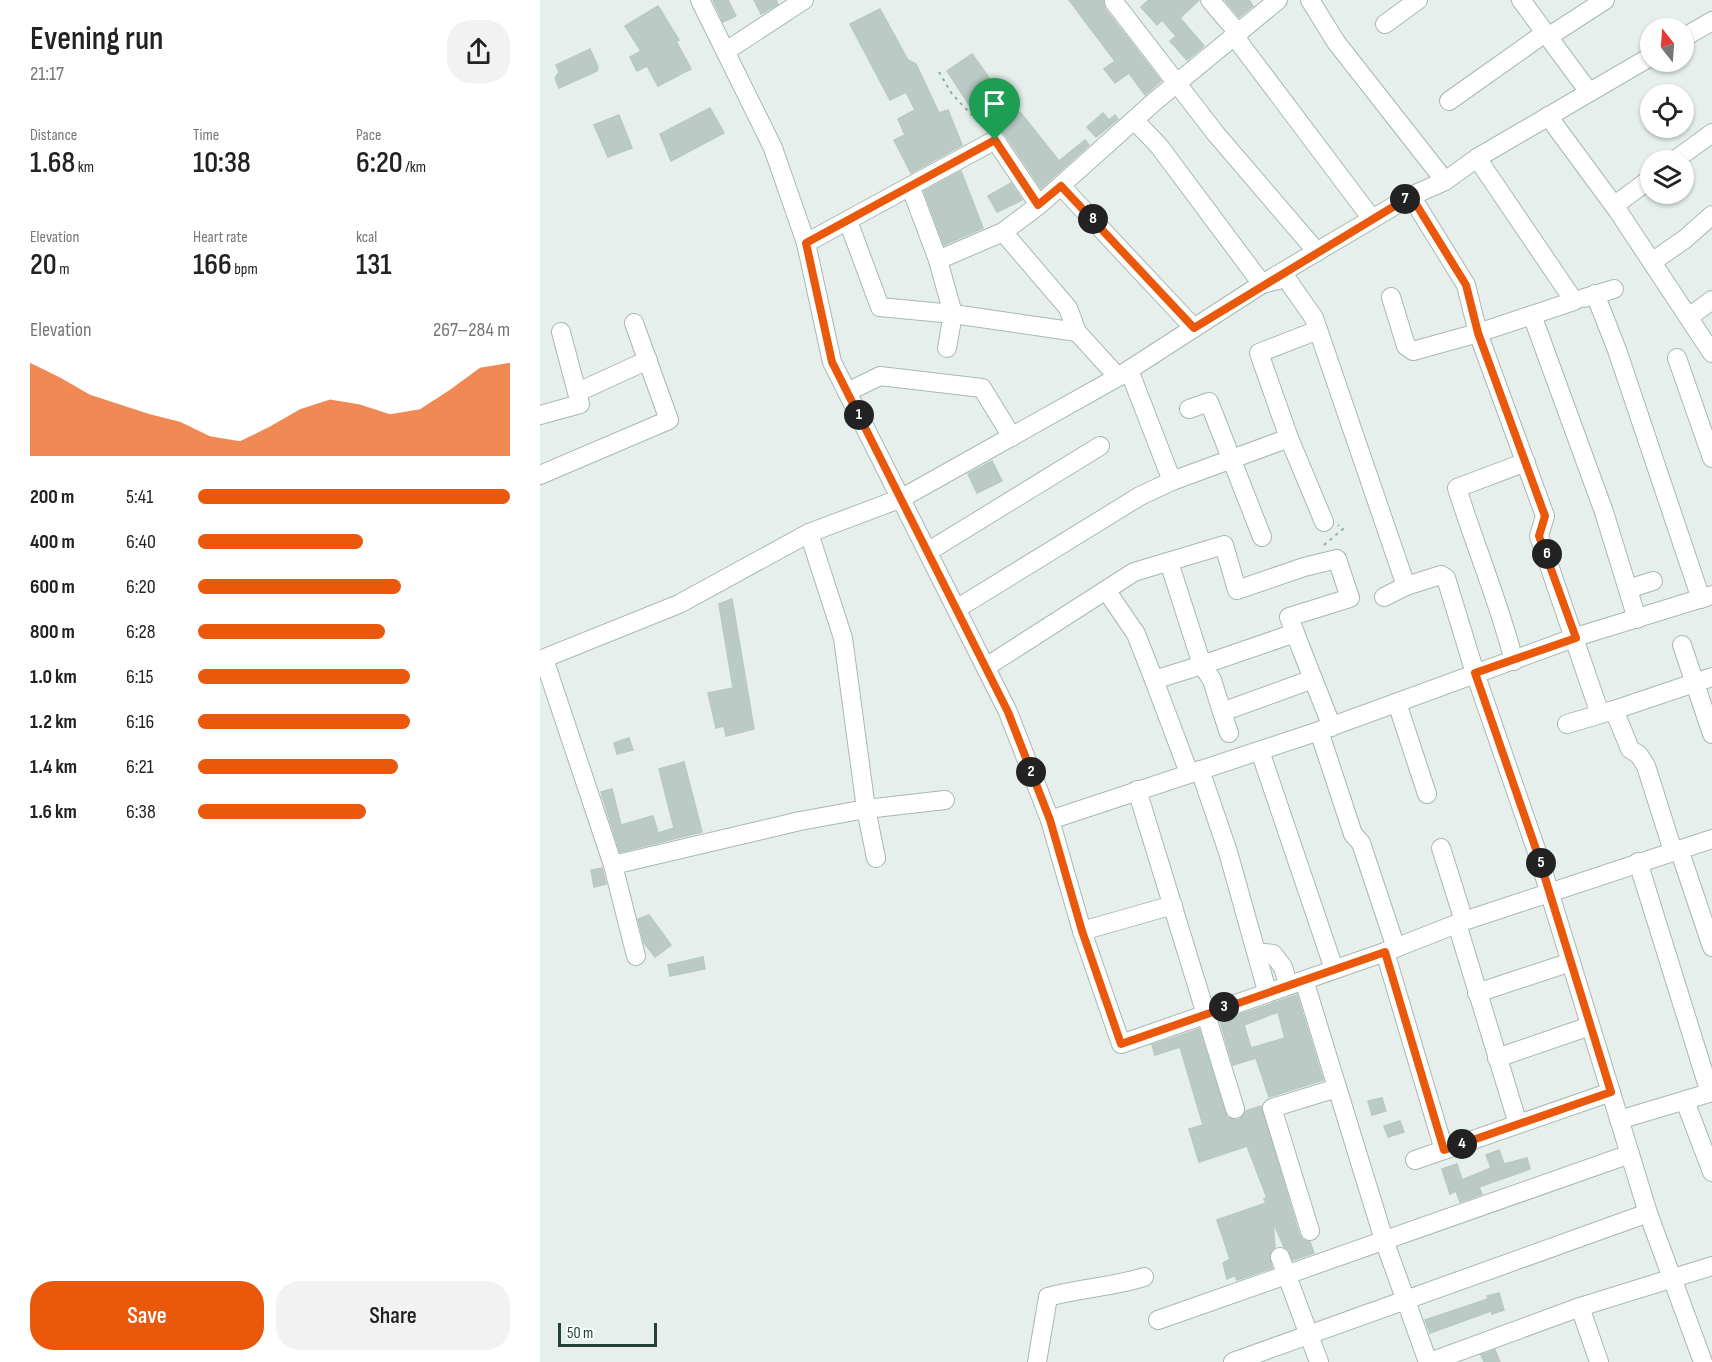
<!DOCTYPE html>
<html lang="en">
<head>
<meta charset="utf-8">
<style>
	:root { --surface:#fff; --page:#f2f2f2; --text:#222; --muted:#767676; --accent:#ea580c }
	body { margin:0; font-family:"Sofia Sans Condensed",sans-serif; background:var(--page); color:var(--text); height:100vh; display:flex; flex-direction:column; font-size:22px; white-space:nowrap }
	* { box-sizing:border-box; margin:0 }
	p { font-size:20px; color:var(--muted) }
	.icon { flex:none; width:33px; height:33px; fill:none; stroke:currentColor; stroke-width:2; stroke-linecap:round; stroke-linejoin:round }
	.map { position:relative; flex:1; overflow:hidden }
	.details { display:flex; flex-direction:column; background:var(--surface); width:540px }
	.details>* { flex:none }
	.needle { width:39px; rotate:343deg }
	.fabs { position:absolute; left:1100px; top:18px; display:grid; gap:12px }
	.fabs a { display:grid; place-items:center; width:54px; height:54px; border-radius:50%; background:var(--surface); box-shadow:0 2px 4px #0004; font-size:30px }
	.scale { position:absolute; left:18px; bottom:15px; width:99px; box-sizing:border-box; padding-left:6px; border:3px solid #24423a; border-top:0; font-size:16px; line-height:21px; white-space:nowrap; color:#24423a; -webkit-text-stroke:4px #f7fbf9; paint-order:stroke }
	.pin { position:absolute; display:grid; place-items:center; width:51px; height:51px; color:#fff; margin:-62px -26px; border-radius:50% 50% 50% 0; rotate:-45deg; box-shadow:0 0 6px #0007 }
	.pin .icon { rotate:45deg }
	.km { position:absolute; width:30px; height:30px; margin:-15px; border-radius:50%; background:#222; color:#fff; font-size:16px; line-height:30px; text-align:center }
	.round { display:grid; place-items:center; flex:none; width:63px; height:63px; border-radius:24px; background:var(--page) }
	.headline { display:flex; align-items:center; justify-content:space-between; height:102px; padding:0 30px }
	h1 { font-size:33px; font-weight:600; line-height:45px }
	.metrics { display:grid; grid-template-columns:repeat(3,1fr); gap:9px; height:102px; padding:6px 30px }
	.metrics div { display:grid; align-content:center }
	.metrics b { font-size:30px; font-weight:600 }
	.metrics small { font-size:16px; font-weight:400 }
	.metrics p { font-size:16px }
	.chart { height:168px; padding:12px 30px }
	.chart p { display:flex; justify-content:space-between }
	.chart svg { width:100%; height:108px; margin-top:6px; fill:var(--accent); opacity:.7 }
	.button { display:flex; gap:12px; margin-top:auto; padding:12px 30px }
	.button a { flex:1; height:69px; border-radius:24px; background:var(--accent); color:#fff; font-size:24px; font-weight:600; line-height:69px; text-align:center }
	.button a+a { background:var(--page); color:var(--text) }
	ul { padding:0 30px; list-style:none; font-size:20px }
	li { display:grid; grid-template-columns:96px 72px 1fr; align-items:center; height:45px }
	li i { height:15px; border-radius:8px; background:var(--accent) }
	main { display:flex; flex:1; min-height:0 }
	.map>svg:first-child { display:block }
	.building { fill:#bbcac4; stroke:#b8c9c2; stroke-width:1.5; fill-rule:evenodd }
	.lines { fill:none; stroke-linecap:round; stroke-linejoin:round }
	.minor-casing { stroke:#a8b8b2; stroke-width:20 }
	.path { stroke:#86b3a5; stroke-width:2; stroke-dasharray:3 4.5; stroke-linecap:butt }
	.minor { stroke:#fff; stroke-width:18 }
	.route-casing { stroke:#fff; stroke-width:12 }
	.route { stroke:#ea580c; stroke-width:8 }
</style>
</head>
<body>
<main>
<section class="details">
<div class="headline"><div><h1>Evening run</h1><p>21:17</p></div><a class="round"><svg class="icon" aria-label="share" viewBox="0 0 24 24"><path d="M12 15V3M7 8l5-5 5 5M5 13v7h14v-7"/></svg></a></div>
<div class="metrics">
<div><p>Distance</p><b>1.68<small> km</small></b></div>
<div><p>Time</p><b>10:38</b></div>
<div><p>Pace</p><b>6:20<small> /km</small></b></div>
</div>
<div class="metrics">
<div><p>Elevation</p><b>20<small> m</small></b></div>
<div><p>Heart rate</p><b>166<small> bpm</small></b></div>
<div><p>kcal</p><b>131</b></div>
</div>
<div class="chart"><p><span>Elevation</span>267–284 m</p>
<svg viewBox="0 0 160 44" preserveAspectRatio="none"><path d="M0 44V6L10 12L20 19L30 23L40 27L50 30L60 36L70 38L80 32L90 25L100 21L110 23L120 27L130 25L140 17L150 8L160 6V44z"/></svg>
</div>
<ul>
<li><b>200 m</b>5:41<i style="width:100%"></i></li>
<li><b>400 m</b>6:40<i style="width:53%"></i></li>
<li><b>600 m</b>6:20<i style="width:65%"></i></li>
<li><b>800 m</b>6:28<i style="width:60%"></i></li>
<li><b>1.0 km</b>6:15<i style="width:68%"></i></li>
<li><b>1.2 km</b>6:16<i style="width:68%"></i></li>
<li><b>1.4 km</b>6:21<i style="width:64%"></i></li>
<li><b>1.6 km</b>6:38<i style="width:54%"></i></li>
</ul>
<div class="button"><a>Save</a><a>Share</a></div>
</section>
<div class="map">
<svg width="1172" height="1362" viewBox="0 0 1172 1362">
	<rect width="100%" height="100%" fill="#e6efeb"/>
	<g class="building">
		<polygon points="173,0 188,0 196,16 183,22"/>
		<polygon points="214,0 236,0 238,4 221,14"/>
		<polygon points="529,0 563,0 565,9 621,81 605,95 589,73 575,83 564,69 575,61"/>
		<polygon points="609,0 659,0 640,18 664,46 647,60 630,41 636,36 622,20 617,25 601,7"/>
		<polygon points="685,0 709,0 713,6 699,17"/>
		<polygon points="118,6 139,40 136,41 151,69 118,86 107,66 97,71 90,57 101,51 85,26"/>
		<polygon points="340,9 368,60 376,64 399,113 408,110 422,145 371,173 354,140 365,135 358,119 375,110 366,92 350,100 310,24"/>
		<polygon points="50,49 58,67 57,71 19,88 15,78 19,72 16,65"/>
		<polygon points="432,54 457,89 459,87 478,113 480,112 519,161 545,140 549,145 501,188 464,133 453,129 448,122 443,126 407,71"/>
		<polygon points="170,108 184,133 131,161 120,134"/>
		<polygon points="563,113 569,120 575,115 578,119 556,137 547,127"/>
		<polygon points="79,115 92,148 68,157 54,125"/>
		<polygon points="421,171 443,228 404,245 384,191"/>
		<polygon points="471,183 482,200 457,212 448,196"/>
		<polygon points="452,461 462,481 437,493 428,474"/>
		<polygon points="192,599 214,729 186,736 184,726 176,728 168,693 193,688 179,604"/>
		<polygon points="89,738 93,750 77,754 74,743"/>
		<polygon points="144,762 162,832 80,852 61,792 72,789 81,825 113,816 118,833 134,828 119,769"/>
		<polygon points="62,868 66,884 54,887 51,870"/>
		<polygon points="109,915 131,945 115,957 104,943 98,919"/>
		<polygon points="163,957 165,969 130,976 128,965"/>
		<path d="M757 995 783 1080 729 1097 716 1058 693 1065 680 1021ZM738 1012 745 1038 711 1048 704 1025Z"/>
		<polygon points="659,1029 687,1117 699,1120 706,1111 721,1106 759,1234 763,1240 770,1242 774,1253 753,1260 744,1247 733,1222 735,1247 729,1256 732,1268 697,1280 695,1275 687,1279 683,1263 690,1259 677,1220 726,1203 724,1199 727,1198 707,1146 659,1162 649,1129 663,1125 640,1047 615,1055 612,1045"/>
		<polygon points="842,1098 846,1111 832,1115 828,1101"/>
		<polygon points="860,1121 864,1132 848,1137 844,1126"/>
		<polygon points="959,1150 964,1164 987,1158 990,1169 939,1187 942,1194 920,1202 916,1191 910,1194 902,1169 917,1164 922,1180 951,1168 946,1155"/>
		<polygon points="959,1293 964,1310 952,1314 951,1311 890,1333 885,1320 948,1299 947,1296"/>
		<polygon points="955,1350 960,1362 944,1362 941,1355"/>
	</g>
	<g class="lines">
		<defs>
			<g id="minor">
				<polyline points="160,0 233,148 266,243 292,362 468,712 510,820 542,931 581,1044 845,952 924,921 1172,839"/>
				<polyline points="670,0 699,34"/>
				<polyline points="770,0 796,42 905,181"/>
				<polyline points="981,0 1049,92"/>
				<polyline points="574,2 676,134 777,252"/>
				<polyline points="845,24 878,0"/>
				<polyline points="695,37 832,219"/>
				<polyline points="1008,37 1065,0"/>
				<polyline points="1143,38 1172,21"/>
				<polyline points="186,51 264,0"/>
				<polyline points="909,101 1005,33"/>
				<polyline points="1008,116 1078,211 1172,353"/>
				<polyline points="594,120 619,146 722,284 746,278 774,318 866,586"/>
				<polyline points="1135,160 1172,133"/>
				<polyline points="521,186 654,328"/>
				<polyline points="371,188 398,260 413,314 407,348"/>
				<polyline points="871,196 926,285 938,333 1034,301 937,158"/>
				<polyline points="1075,205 1110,179"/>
				<polyline points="308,221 340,307 413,314 537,332"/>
				<polyline points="463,232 528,308 537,332 578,377"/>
				<polyline points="266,243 455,140 499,205"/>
				<polyline points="398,260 463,232 499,205 614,102 738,0"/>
				<polyline points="1112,262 1145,239 1172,215"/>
				<polyline points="1055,294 1077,350 1161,599"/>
				<polyline points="851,297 866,346 873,351 938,333 1005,516 999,536 1060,714"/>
				<polyline points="1044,298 1074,289"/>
				<polyline points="992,315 1064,512 1097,619"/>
				<polyline points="1149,317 1172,300"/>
				<polyline points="1137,358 1172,458"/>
				<polyline points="38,392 108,360"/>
				<polyline points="307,392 340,376 442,388 472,437"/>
				<polyline points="649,409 669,402 722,537"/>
				<polyline points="0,415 40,404 21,332"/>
				<polyline points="749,438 784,522"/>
				<polyline points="0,475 129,420 94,323"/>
				<polyline points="632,481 749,438 719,353 778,330"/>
				<polyline points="269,533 303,638 326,809 336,858"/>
				<polyline points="389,551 560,446"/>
				<polyline points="1088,589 1113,581"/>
				<polyline points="566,590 596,634 614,680"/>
				<polyline points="844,597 866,586 901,575 906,578 935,673 997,852 1108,1213 1163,1362"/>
				<polyline points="418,608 600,496 632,481 589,370"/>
				<polyline points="1142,645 1172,734"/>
				<polyline points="4,659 73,865 96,956"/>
				<polyline points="0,660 139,604 269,533 362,498 578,377 722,284 871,196 905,181 937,158 1110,57"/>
				<path d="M974 661C959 602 935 546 917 488L986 462"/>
				<polyline points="446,667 594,572 684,545 697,590 764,567 797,559 810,598 749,617 755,633 662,665 629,562"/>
				<polyline points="773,679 792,727"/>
				<polyline points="857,703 887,794"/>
				<polyline points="1074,710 1172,677"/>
				<polyline points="1027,724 1074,710 1090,749 1099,755 1106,766 1133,851"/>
				<polyline points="779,731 813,834 821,843 856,948"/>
				<polyline points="689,733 682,712 773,679 755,633"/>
				<polyline points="720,751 794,969"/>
				<polyline points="660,770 688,852 727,991"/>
				<polyline points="649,773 614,680 662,665 672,680 682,712"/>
				<polyline points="597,790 695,1109"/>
				<polyline points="510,820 779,731 1039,636 1172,595"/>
				<polyline points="901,848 924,921"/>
				<polyline points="1139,849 1172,947"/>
				<polyline points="1098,862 1170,1093"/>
				<polyline points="73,865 260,821 326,809 405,800"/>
				<polyline points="917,924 978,1124"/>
				<polyline points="542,931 633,905"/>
				<polyline points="716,952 733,954 743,967 748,984"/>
				<polyline points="845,952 904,1150"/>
				<polyline points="764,980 844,1240 888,1362"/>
				<polyline points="937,993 1031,962"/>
				<polyline points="957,1058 1050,1026"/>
				<polyline points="1145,1101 1172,1172"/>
				<polyline points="1079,1120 1172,1092"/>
				<polyline points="875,1160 1071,1092"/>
				<polyline points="770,1231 732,1108 797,1088"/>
				<polyline points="740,1257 779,1362"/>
				<polyline points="1040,1307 1059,1362"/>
				<polyline points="618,1320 1090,1154"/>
				<path d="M497 1362 508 1297C540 1288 573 1287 604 1277"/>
				<polyline points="693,1362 1108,1213"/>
				<polyline points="890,1362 1040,1307 1172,1266"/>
			</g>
		</defs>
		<use href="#minor" class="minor-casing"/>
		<g class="path">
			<polyline points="399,72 412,94 445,129"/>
			<polyline points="784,545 803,529 798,525"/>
		</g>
		<use href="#minor" class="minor"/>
	</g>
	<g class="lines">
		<defs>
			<polygon id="route" points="455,140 498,205 521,186 654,328 871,196 926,285 938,333 1005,516 999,536 1036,638 935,673 997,852 1071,1092 904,1150 845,952 581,1044 542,931 510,820 468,712 292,362 266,243"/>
		</defs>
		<use href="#route" class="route-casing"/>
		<use href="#route" class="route"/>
	</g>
</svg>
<div class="fabs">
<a><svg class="needle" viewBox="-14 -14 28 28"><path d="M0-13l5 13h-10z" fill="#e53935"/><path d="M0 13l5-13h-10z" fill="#767676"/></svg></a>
<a><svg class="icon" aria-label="locate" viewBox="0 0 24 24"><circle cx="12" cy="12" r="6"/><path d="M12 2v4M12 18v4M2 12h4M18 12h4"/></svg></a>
<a><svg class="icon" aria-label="layers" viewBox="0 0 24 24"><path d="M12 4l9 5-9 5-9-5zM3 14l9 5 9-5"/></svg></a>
</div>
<div class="scale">50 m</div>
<div class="pin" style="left:455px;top:140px;background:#1e9e55"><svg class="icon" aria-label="arrive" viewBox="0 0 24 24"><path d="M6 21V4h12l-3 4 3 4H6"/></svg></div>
<b class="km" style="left:319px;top:415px">1</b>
<b class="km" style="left:491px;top:772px">2</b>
<b class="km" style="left:684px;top:1007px">3</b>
<b class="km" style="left:922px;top:1144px">4</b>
<b class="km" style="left:1001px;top:863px">5</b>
<b class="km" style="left:1007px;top:554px">6</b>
<b class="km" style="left:865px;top:199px">7</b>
<b class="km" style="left:553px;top:219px">8</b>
</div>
</main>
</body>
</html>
